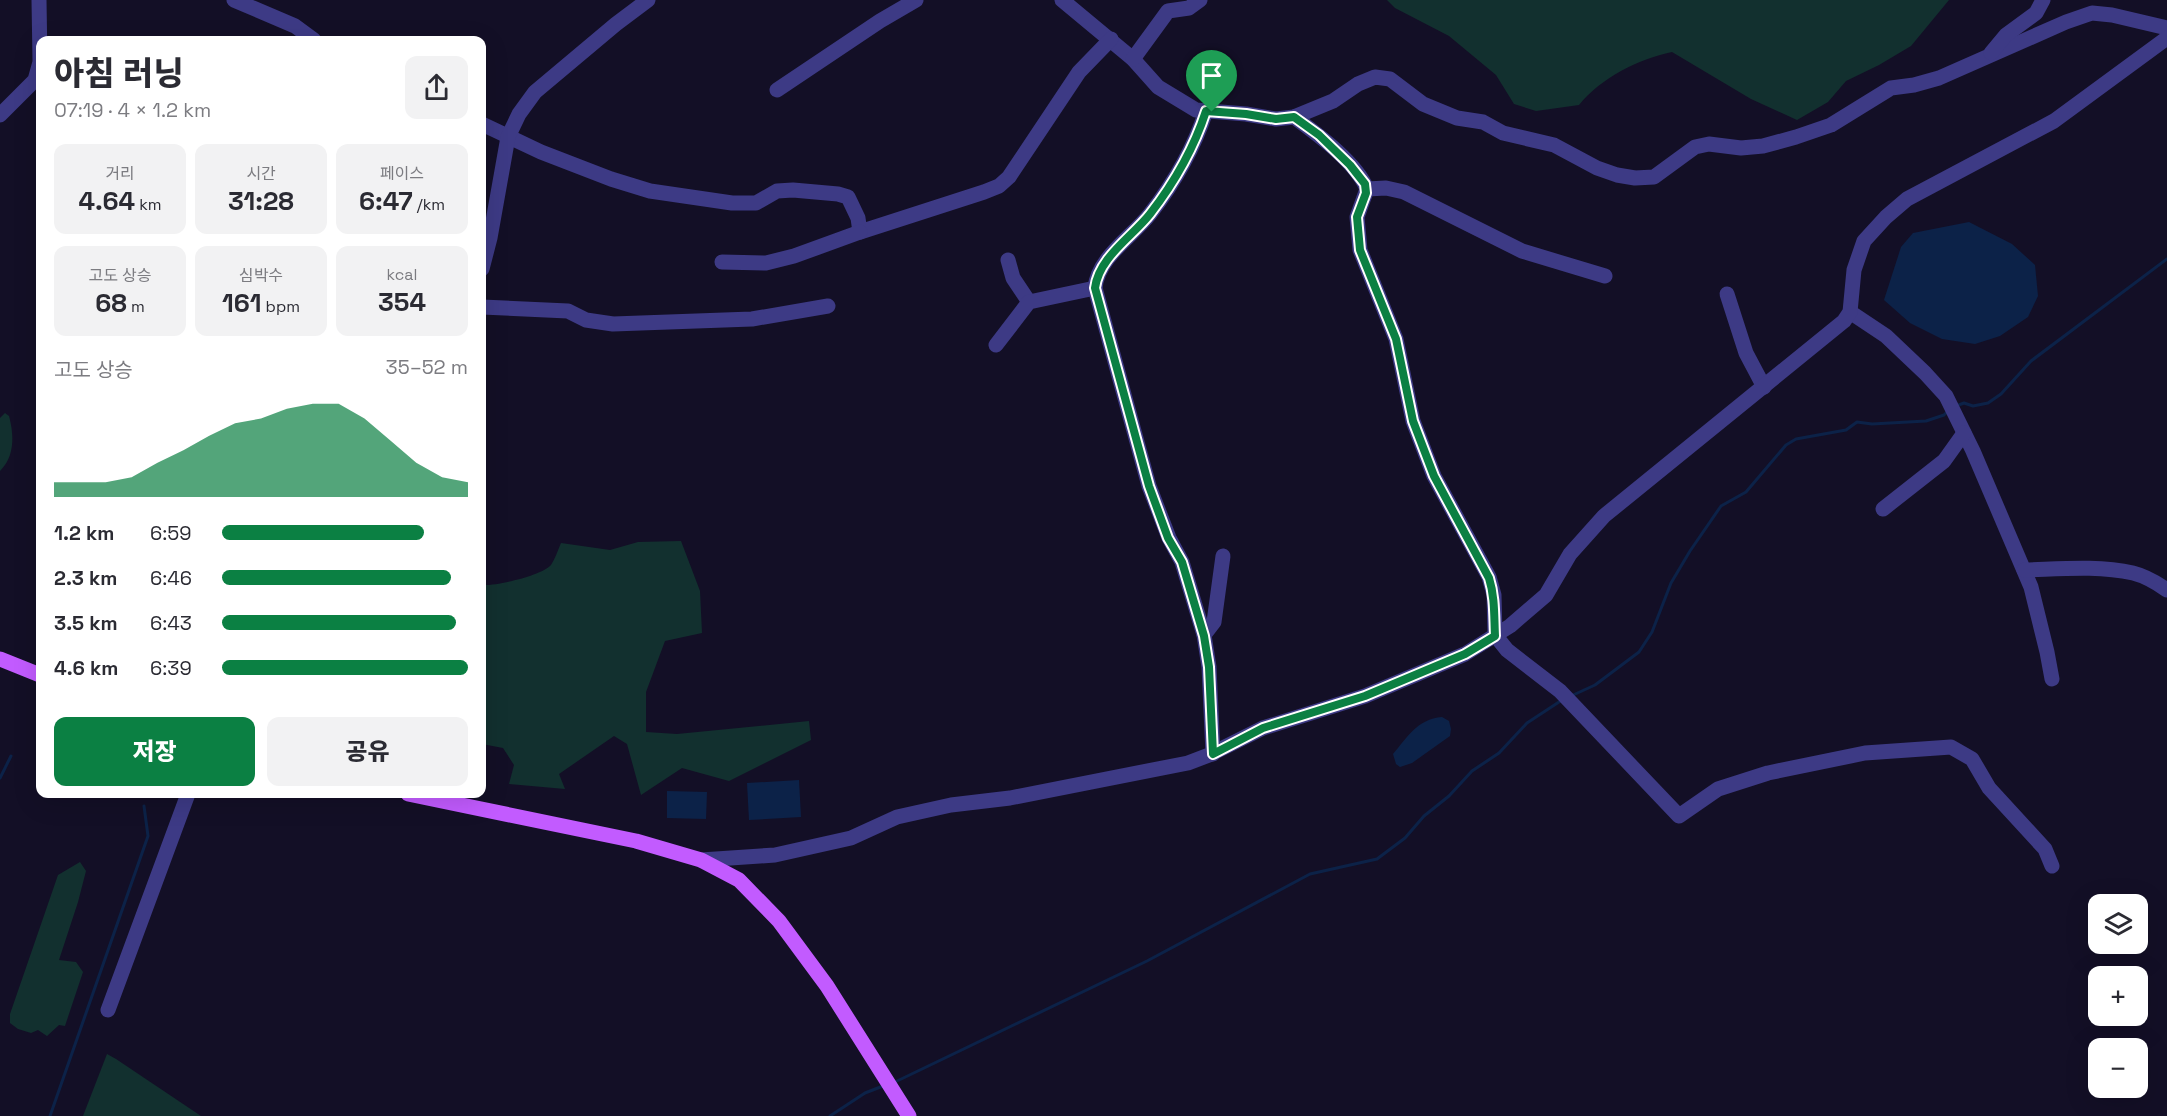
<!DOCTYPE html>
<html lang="ko">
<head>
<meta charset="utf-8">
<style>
	:root { --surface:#fff; --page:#f2f2f3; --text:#2b2b33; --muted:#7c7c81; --accent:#0b8043 }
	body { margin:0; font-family:"Space Grotesk","Noto Sans KR",sans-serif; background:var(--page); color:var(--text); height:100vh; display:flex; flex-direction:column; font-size:22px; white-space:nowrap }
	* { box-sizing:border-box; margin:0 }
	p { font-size:20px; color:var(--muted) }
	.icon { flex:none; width:33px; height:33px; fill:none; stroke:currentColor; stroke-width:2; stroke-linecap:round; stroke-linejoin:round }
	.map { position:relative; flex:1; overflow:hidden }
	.details { position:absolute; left:36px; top:36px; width:450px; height:762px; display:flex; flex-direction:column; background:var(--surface); border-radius:12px; box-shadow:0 6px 24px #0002 }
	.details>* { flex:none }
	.controls { position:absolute; left:2088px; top:894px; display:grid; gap:12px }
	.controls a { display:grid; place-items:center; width:60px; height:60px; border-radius:12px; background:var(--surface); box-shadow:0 6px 24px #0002; font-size:30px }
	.pin { position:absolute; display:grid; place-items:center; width:51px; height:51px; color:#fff; margin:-62px -26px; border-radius:50% 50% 50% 0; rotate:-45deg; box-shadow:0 0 6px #0007 }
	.pin .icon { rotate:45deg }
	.round { display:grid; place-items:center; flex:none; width:63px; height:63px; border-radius:12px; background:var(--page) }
	.head { display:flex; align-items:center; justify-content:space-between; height:102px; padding:0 18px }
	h1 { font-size:33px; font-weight:800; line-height:45px }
	.figures { display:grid; grid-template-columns:repeat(3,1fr); gap:9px; height:102px; padding:6px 18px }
	.figures div { display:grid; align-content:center; border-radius:12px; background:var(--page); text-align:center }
	.figures b { font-size:26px; font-weight:800 }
	.figures small { font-size:16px; font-weight:400 }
	.figures p { font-size:16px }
	.chart { height:168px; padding:12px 18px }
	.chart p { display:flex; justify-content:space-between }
	.chart svg { width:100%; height:108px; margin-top:6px; fill:var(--accent); opacity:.7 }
	.button { display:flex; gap:12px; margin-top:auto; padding:12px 18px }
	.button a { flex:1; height:69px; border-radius:12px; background:var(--accent); color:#fff; font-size:24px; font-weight:800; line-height:69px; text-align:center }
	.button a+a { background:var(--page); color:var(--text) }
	ul { padding:0 18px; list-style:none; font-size:20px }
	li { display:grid; grid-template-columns:96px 72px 1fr; align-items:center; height:45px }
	li i { height:15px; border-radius:8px; background:var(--accent) }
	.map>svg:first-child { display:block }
	.green { fill:#12302f }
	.water { fill:#0c2248 }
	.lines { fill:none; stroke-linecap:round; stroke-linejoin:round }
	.stream { stroke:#0c2248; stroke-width:3 }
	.minor { stroke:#3d3a85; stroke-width:15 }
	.major { stroke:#c25bff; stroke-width:15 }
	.route-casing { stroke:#fff; stroke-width:12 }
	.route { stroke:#0b8043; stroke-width:8 }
</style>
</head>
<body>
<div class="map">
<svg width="2167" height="1116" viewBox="0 0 2167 1116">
	<rect width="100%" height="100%" fill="#130f26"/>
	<g class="green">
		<path d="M1387 0H1949L1911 46 1879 65 1846 81 1828 102 1797 120 1751 99 1672 52C1638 59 1601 78 1579 105L1536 111 1514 104 1496 75 1449 36 1395 8Z"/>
		<path d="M5 413 9 416C14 435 15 456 0 471V418Z"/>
		<path d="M681 541 700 591 702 633 665 641 646 692V732L677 734 809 721 811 740 729 781 682 768 641 795 627 744 614 736 559 774 565 789 509 784 514 765 503 748 482 744V585C496 586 541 576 551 565 555 559 558 550 561 543L610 550 638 542Z"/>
		<polygon points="80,862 86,871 78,902 59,960 76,962 83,972 65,1026 59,1025 47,1036 38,1030 31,1033 18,1029 10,1023 10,1014 58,875"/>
		<polygon points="107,1054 116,1059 201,1116 83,1116"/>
	</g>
	<g class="water">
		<polygon points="1969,222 2012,244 2035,265 2038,296 2028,317 2000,336 1975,344 1942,339 1910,323 1884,300 1901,247 1913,233"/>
		<path d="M1442 717 1449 721 1451 729 1450 736 1412 763 1400 767 1396 764 1393 754C1407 738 1417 719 1442 717Z"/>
		<polygon points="799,780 801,817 749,820 747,783"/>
		<polygon points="667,791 707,792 706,819 667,818"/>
	</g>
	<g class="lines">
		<g class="stream">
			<polyline points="1956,406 1964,403 1973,406 1988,403 2001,394 2031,361 2167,259"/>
			<polyline points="1571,696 1595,685 1639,652 1652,632 1671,583 1690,551 1721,506 1746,492 1786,445 1796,439 1846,430 1857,422 1872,424 1926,421 1944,415 1948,411"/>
			<polyline points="0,778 11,756"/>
			<polyline points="895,1082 1147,961 1310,874 1377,859 1405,838 1424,816 1449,796 1472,771 1499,753 1527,723 1562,700"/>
			<polyline points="50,1116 148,836 144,806"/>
			<polyline points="830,1116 865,1093 883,1086"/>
		</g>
		<g class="minor">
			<polyline points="234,0 295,26 314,40"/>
			<polyline points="1062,0 1133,59 1158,87 1196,110 1246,114 1276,119 1294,117 1333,101 1358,84 1375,77 1390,79 1423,104 1457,118 1483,122 1503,133 1554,145 1597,168 1617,175 1635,178 1654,177 1695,147 1709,144 1741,148 1763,146 1796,137 1831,125 1891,88 1914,85 1939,78 2066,22 2092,13 2112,15 2167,28"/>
			<polyline points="1991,53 2006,35 2036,13 2043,0"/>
			<polyline points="1133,59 1168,11 1189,8 1200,0"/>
			<polyline points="777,90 880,21 916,0"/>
			<path d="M1206 111C1194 148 1174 183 1150 214 1132 237 1098 257 1095 288L1149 486 1169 538 1182 562 1204 635 1209 667 1213 754"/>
			<polyline points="0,115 35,80 40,62 39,0"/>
			<path d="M1294 117C1317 134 1356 162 1367 189L1357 217 1360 250 1396 339 1413 421 1434 476 1489 577 1494 595 1495 635 1507 650 1560 691 1679 816 1718 789 1768 773 1865 753 1951 747 1972 759 1989 788 2045 849 2052 866"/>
			<polyline points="482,124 541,152 611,179 650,191 732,203 756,203 777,191 793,190 838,194 848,197 858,218 860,232 984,192 999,186 1009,177 1079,72 1111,39"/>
			<polyline points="1367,189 1386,188 1404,192 1522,251 1605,276"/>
			<polyline points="1008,260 1013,278 1029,302"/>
			<polyline points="722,262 766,263 794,256 860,232"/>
			<polyline points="482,269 490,238 508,137 519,114 535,92 616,24 648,0"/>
			<polyline points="1727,294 1746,353 1764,387"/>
			<polyline points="482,307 568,311 586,320 613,324 752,319 828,306"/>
			<polyline points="1850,312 1886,336 1925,373 1946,396 1973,451 2031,587 2047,652 2052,679"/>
			<polyline points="996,345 1029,302 1095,288"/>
			<polyline points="1883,509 1944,461 1964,433"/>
			<path d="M2024 570C2059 569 2098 565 2133 573 2145 576 2157 583 2167 590"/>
			<polyline points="1204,635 1214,622 1223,556"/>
			<polyline points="701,860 775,855 851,838 897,817 951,805 1010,798 1188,763 1209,755 1263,728 1365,696 1465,654 1510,626 1546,595 1570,554 1604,516 1844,321 1850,312 1854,270 1864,241 1886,217 1907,199 2054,121 2167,38"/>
			<polyline points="108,1010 188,794"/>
		</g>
		<g class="major">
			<polyline points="0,659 40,675"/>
			<polyline points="408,794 636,841 701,860 739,880 779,921 827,986 909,1116"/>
		</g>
	</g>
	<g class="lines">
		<defs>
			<path id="route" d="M1206 111 1246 114 1276 119 1294 117 1319 135 1350 165 1365 184 1366 193 1357 217 1360 250 1396 339 1413 421 1434 476 1489 578C1495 597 1494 616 1495 636L1465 654 1365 696 1263 728 1213 754 1209 667 1204 636 1182 562 1168 538 1149 486 1095 288C1099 257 1132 237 1150 214 1174 183 1194 148 1206 111Z"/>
		</defs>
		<use href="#route" class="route-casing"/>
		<use href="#route" class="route"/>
	</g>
</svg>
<div class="controls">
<a><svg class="icon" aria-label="layers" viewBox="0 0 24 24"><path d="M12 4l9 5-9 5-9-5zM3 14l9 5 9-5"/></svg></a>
<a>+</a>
<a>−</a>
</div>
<div class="pin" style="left:1212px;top:112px;background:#1e9e55"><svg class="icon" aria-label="arrive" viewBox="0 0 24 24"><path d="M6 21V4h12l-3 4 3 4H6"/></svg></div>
<section class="details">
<div class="head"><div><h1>아침 러닝</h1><p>07:19 · 4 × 1.2 km</p></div><a class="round"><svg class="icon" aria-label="share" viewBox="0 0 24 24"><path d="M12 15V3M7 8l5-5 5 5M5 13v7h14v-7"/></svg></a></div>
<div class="figures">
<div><p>거리</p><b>4.64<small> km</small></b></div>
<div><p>시간</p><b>31:28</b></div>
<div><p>페이스</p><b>6:47<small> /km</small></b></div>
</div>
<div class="figures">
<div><p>고도 상승</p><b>68<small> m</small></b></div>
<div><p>심박수</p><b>161<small> bpm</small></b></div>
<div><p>kcal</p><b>354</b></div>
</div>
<div class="chart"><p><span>고도 상승</span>35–52 m</p>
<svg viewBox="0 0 160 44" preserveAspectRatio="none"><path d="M0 44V38L10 38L20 38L30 36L40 30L50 25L60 19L70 14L80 12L90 8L100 6L110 6L120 12L130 21L140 30L150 36L160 38V44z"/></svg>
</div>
<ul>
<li><b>1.2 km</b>6:59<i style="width:82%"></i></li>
<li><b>2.3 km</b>6:46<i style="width:93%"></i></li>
<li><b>3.5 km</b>6:43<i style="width:95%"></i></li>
<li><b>4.6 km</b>6:39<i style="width:100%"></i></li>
</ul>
<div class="button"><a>저장</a><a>공유</a></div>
</section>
</div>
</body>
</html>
